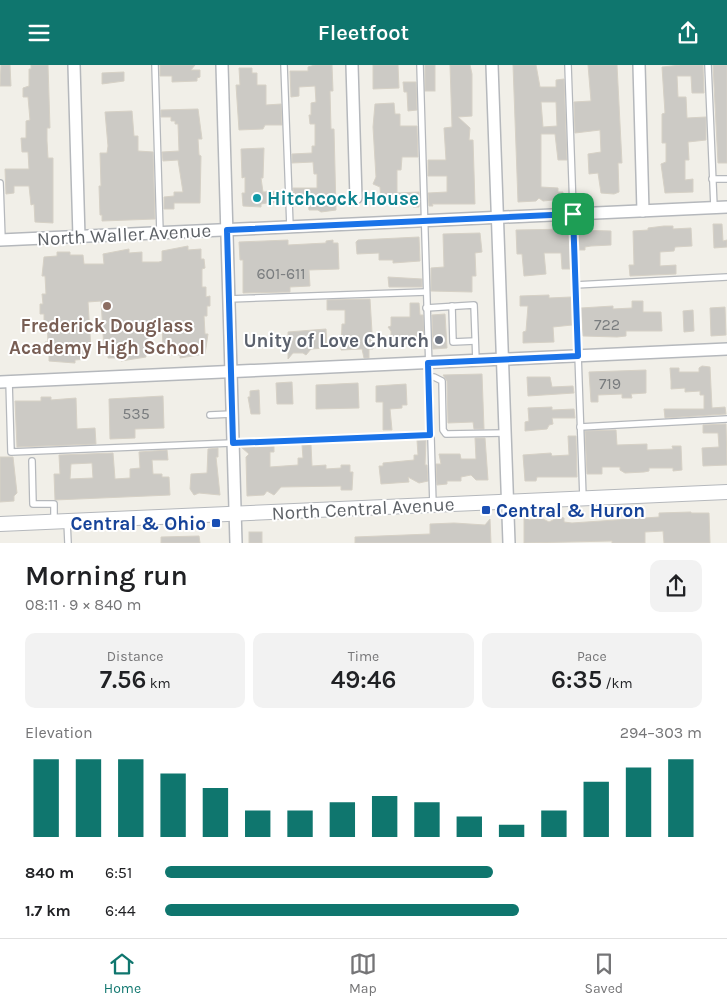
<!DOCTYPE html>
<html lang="en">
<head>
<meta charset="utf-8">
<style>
	:root { --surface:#fff; --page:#f2f2f2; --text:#202124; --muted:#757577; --line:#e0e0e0; --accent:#0f766e }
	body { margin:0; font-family:Karla,sans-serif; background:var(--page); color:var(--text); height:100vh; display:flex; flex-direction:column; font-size:19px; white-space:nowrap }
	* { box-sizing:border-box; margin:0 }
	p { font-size:16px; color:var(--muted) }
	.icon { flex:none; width:28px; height:28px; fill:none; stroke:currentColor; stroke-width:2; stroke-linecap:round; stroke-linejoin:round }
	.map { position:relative; height:478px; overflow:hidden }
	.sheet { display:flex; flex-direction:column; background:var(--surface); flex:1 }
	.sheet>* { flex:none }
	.pin { position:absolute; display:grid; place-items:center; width:42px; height:42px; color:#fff; margin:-21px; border-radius:10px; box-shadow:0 2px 8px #0006 }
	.round { display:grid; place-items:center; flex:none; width:52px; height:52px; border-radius:10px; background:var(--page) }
	.headline { display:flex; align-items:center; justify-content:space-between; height:85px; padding:0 25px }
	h1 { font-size:28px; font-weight:600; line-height:38px }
	.figures { display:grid; grid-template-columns:repeat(3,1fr); gap:8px; height:85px; padding:5px 25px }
	.figures div { display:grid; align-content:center; border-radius:10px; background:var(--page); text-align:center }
	.figures b { font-size:25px; font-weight:600 }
	.figures small { font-size:14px; font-weight:400 }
	.figures p { font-size:14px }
	.chart { height:140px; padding:10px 25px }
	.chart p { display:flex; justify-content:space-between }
	.chart svg { width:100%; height:90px; margin-top:5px; stroke:var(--accent); stroke-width:6 }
	ul { padding:0 25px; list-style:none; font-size:16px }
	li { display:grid; grid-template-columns:80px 60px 1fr; align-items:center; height:38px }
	li i { height:12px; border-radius:6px; background:var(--accent) }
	header { display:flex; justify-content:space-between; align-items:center; height:65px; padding:0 25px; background:var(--accent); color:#fff; font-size:22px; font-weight:600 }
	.tab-bar { display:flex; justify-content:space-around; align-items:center; height:70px; border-top:1px solid var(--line); background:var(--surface); font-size:14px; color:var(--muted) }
	.tab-bar a { display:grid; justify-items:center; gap:2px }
	.tab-bar .current { color:var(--accent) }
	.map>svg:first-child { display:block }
	.building { fill:#cccac5; stroke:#d6d1c6; fill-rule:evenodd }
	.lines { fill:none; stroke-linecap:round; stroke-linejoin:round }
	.service-casing { stroke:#b5b8bc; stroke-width:8 }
	.minor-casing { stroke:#b5b8bc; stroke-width:14 }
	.tertiary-casing { stroke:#b5b8bc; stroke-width:16 }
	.service { stroke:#fff; stroke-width:5.5 }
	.minor { stroke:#fff; stroke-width:11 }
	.tertiary { stroke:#fff; stroke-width:14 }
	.route-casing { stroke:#fff; stroke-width:10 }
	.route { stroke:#1a73e8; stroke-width:6 }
	.culture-dot { fill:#0f9aa8; stroke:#fff; stroke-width:2 }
	.education-dot { fill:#8d6e63; stroke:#fff; stroke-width:2 }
	.worship-dot { fill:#6b7280; stroke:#fff; stroke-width:2 }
	.transit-dot { fill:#1a4fb4; stroke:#fff; stroke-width:2 }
	.labels { text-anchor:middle; stroke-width:4; stroke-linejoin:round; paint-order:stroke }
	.number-label { font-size:16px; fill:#7a7d7f }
	.culture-label { font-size:19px; font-weight:bold; fill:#0d838f; stroke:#fff; text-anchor:start }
	.street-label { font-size:19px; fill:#5f6368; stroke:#fff }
	.education-label { font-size:19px; font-weight:bold; fill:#785e54; stroke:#fff }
	.worship-label { font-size:19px; font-weight:bold; fill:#5b616d; stroke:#fff; text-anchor:end }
	.transit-label { font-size:19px; font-weight:bold; fill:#164399; stroke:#fff; text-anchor:start }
</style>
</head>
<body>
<header><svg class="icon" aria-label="menu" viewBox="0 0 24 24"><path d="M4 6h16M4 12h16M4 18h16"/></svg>Fleetfoot<svg class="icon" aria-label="share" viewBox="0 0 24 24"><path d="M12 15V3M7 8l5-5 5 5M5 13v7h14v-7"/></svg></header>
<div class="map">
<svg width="727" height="478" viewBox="0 0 727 478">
	<rect width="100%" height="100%" fill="#f1efe8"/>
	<g class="building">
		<polygon points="1,0 10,0 11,21 0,21"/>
		<polygon points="31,0 48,0 50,63 47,63 47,76 48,93 53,93 53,158 35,157 34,139 31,140 29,121 14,121 14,128 6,129 5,104 29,104 28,87 22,87 21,73 26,73 26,56 30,55 28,32 23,32 23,23 29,21 29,4 31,4"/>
		<polygon points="160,0 195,0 191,5 200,5 200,12 197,13 197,16 172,17 172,11 160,11"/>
		<polygon points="315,0 332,0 333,26 330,26 331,64 334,64 336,145 321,147 318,145 309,145 308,132 294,132 293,123 317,123 317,109 314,109 313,97 292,98 292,89 312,88 312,81 315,81 315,59 310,59 309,50 311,50 311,38 316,37 315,21 299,22 299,31 291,32 290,6 308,6 308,2"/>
		<polygon points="373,0 398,0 399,23 373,24"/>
		<rect x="425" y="0" width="10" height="26"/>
		<polygon points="450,0 470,0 472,9 472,51 458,52 470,63 469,75 473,75 475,139 432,139 433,141 429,141 428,128 447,127 447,111 428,111 428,95 446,95 444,63 452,62"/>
		<path d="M513 0H536L540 22H556V15L564 14 567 95H558L555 69H541V122L558 123V127H563V134L543 136 539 133 536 136 518 137ZM541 37H556L557 61 543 62Z"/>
		<polygon points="588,0 617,0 622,98 618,98 619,127 614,129 601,128 598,108 589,109 588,89 601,87 600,65 575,68 574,37 591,36"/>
		<polygon points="681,0 703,0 704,28 692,28 691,11 677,11 678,32 686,32 687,53 706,52 706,75 688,77 689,95 685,95 685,115 693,114 693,127 665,128 661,99 666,97 666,78 662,78 662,49 665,48 662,2"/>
		<polygon points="713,0 727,0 727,98 718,98"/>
		<polygon points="239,3 252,3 252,8 257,8 257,20 266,20 266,40 281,39 282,60 265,60 263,64 239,65 236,20 240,20"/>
		<polygon points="124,7 124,16 102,19 102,8"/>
		<polygon points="403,17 416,17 417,45 408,46 407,27 404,27"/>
		<polygon points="394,38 395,49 400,49 400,61 417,61 418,92 402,92 401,105 397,105 397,128 419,127 419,142 413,142 412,138 381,138 380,122 373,119 376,112 373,62 375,39"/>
		<polygon points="198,44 202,74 198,74 199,90 201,91 200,138 174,138 174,144 164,144 164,132 174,131 174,127 183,127 178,95 163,96 162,87 179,86 178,59 175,59 175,56 171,56 171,52 161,52 161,45"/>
		<polygon points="132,46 134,71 138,71 138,86 153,87 155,154 102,156 102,150 100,150 99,121 101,121 100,88 107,88 108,81 105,47"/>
		<polygon points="264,83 263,113 261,113 263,127 284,126 284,137 267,138 261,139 261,142 243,141 242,128 245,128 245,112 242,113 241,84"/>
		<polygon points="713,159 722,159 723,176 727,175 727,182 714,183"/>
		<polygon points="664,161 673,161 673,164 691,163 692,181 675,182 674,186 660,187 660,201 676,200 676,209 630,211 629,200 634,200 633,166 648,165 648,163"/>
		<polygon points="569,164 570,204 562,204 561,188 544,188 546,209 524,211 522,189 517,189 516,165"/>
		<polygon points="578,165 611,166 611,180 591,181 585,182 585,185 579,185"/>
		<polygon points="480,168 482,187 475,188 476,211 472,211 472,227 431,226 431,203 444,202 443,169"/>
		<polygon points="419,172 420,196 393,198 393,195 379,195 379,188 357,189 356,177 358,175"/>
		<polygon points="288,175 288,180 326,178 326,176 333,175 333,178 338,178 339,204 309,205 310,221 290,222 290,227 243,228 243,195 240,195 239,177"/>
		<polygon points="188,181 188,185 201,184 201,194 204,194 205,203 202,204 202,222 206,222 206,232 210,231 210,241 207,241 207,251 204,251 205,269 208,269 205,289 180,293 180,290 167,290 166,281 163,281 162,262 148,262 150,282 146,282 146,292 121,296 121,293 108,293 108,284 104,284 101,236 88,237 91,284 87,284 88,294 75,295 75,298 49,296 49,286 45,286 45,277 48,277 47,258 44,259 44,249 40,249 40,239 43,239 42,229 46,229 45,211 42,211 44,192 57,191 57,187 70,187 70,190 83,190 84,199 104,199 103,189 129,184 129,188 142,187 142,197 159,197 162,196 162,186"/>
		<polygon points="388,212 422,214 422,222 389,222"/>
		<polygon points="549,230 549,233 571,232 572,260 553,262 554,277 523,278 523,267 526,266 528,241 520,241 520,231"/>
		<polygon points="370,234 373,284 369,284 369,293 364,293 362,284 341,285 342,259 345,259 345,245 327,245 327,235"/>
		<polygon points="632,236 643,236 643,247 661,247 662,266 626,266 626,271 617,272 583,271 581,243 613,241 613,244 632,243"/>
		<polygon points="410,238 419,238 420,250 423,250 424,277 418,277 418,280 397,279 394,282 391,277 391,266 388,262 391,261 391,252 410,252"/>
		<polygon points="725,242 726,270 711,271 710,243"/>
		<polygon points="693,245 694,266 684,267 683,246"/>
		<polygon points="445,249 447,283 433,284 432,250"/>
		<polygon points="326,264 327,283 311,284 306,290 303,288 293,288 288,294 288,267"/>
		<polygon points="702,301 710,302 712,343 725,342 726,349 665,353 664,344 704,344 704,330 700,330 700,326 685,327 685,323 671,324 671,316 670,303 679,303 679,307 699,307 699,303"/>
		<polygon points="646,305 646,328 631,329 632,333 622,333 622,329 598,330 598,337 591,337 589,307"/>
		<polygon points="482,309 484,364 474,364 473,357 448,358 447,316 443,310"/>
		<polygon points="527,312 550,312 552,322 573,321 574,328 528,331"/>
		<polygon points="292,317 293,339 277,339 276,318"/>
		<polygon points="358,318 359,343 316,344 316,320"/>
		<polygon points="406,319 407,340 402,340 402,343 390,344 392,365 383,365 383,337 376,337 376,321"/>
		<polygon points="259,325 260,349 251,349 248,332 250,332 250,326"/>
		<polygon points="163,331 164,363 135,364 135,373 110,374 109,334"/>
		<polygon points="41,332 51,332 51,335 76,333 77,364 95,363 96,379 17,382 15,336 41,336"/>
		<polygon points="552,342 552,345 574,344 575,353 552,353 553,359 549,360 547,364 525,366 525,357 529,356 528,343"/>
		<polygon points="726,359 727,400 703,401 702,383 719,382 718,368 703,368 703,360"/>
		<polygon points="616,365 617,380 647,379 647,385 673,384 672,381 681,381 682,405 673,406 673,403 649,403 649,406 644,407 625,408 620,405 620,402 602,402 602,409 587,409 585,366"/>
		<polygon points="568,371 576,371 577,412 537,412 536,416 525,416 523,390 551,388 552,391 569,390"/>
		<polygon points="475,373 485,373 488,415 476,415 471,410 461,412 461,416 447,416 447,419 437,420 436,399 441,399 439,389 460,389 461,394 476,394"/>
		<polygon points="417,375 426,375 425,400 427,400 428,416 419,418 408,412 409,417 381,419 379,401 383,401 383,398 414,395 414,390 418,390"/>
		<polygon points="302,380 311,380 312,401 326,400 326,404 341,403 341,400 350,400 350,407 353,407 352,425 341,425 341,421 281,422 274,430 267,426 264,430 247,431 246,392 249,389 241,382 274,381 274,387 270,387 270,402 298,400 298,393 303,393"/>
		<polygon points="218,383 218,392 216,392 220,430 199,428 194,430 190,424 191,409 207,408 208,384"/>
		<path d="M167 385 168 395H152L153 409H162V412H169L170 430 55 435 54 409H60L59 390 113 388 115 414 130 413V404L140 403 139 387ZM92 398 93 413 70 414 71 399Z"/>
		<polygon points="0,392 13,392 17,428 14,431 14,436 0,437"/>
		<polygon points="691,447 691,448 709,448 710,478 664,478 663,466 645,467 645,478 612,478 612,476 524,478 524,449 529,455 541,453 549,457 559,452 564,453 564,457 572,458 659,452 659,448"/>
		<polygon points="490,454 491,478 355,478 355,472 430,469 430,459 454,458 485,460"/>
		<rect x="249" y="467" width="13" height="11"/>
		<polygon points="199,471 200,478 161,478 161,472"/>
	</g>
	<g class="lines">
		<defs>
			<g id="service">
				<polyline points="155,0 160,168"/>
				<polyline points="284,0 290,162"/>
				<polyline points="420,0 433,440"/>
				<polyline points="568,0 583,433"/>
				<polyline points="708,0 714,142"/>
				<polyline points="712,114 727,114"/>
				<polyline points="0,118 2,175"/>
				<polyline points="575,220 727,212"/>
				<polyline points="229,234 426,227"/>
				<polyline points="452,241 453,277 475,276"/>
				<polyline points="426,243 474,240 476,296"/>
				<polyline points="428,312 434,312 442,316 443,365 446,369 505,368"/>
				<polyline points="9,316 11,387 430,370"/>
				<polyline points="210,350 232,349"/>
				<polyline points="580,362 727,354"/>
				<polyline points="32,396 33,439 54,439 54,456"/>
				<polyline points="67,456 68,478"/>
			</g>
			<g id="minor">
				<polyline points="74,0 79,172"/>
				<polyline points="222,0 236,478"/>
				<polyline points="352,0 356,133"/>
				<polyline points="492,0 509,478"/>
				<polyline points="639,0 643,146"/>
				<polyline points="0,175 727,142"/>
				<polyline points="0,317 727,284"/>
			</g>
			<polyline id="tertiary" points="0,459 727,427"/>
		</defs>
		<use href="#service" class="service-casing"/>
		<use href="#minor" class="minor-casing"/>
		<use href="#tertiary" class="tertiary-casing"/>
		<use href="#service" class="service"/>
		<use href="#minor" class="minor"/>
		<use href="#tertiary" class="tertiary"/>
	</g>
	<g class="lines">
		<defs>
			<polygon id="route" points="573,149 578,291 428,298 430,370 233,378 227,165"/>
		</defs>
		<use href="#route" class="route-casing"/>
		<use href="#route" class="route"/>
	</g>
	<circle class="culture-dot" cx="257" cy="133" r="5"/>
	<circle class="education-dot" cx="107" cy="241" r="5"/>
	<circle class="worship-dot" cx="439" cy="275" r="5"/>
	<g class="transit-dot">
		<rect x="481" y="440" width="10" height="10" rx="2.5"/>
		<rect x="211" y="453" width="10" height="10" rx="2.5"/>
	</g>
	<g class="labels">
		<g class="number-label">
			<text x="281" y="214">601-611</text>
			<text x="607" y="265">722</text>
			<text x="610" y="324">719</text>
			<text x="136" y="354">535</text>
		</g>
		<g class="culture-label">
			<text x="267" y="140">Hitchcock House</text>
		</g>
		<g class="street-label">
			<text transform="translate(124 169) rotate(-3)" y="7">North Waller Avenue</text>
			<text transform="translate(363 443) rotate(-3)" y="7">North Central Avenue</text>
		</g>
		<g class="education-label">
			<text x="107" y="267">Frederick Douglass<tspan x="107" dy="22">Academy High School</tspan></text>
		</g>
		<g class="worship-label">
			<text x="429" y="282">Unity of Love Church</text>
		</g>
		<g class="transit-label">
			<text x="496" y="452">Central &amp; Huron</text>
			<text x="206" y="465" text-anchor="end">Central &amp; Ohio</text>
		</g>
	</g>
</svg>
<div class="pin" style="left:573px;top:149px;background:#1e9e55"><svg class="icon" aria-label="arrive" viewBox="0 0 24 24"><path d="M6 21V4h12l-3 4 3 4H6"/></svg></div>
</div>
<section class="sheet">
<div class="headline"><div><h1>Morning run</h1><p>08:11 · 9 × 840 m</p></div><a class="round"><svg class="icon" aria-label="share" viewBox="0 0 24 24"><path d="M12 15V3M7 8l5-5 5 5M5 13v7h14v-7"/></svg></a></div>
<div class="figures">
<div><p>Distance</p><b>7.56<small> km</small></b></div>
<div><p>Time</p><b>49:46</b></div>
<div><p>Pace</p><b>6:35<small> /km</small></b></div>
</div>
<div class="chart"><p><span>Elevation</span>294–303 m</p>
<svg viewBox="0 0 160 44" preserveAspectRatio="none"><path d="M5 44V6M15 44V6M25 44V6M35 44V13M45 44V20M55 44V31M65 44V31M75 44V27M85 44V24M95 44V27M105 44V34M115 44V38M125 44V31M135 44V17M145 44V10M155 44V6"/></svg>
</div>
<ul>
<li><b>840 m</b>6:51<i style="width:61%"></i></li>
<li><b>1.7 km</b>6:44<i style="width:66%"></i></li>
</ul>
</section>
<nav class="tab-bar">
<a class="current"><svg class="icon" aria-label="home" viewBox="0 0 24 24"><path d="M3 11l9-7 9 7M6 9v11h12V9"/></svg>Home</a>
<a><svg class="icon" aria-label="map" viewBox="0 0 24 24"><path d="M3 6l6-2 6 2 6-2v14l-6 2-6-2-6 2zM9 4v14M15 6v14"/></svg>Map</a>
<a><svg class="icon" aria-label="saved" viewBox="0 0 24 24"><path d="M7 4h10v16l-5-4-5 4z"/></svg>Saved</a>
</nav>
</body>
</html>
